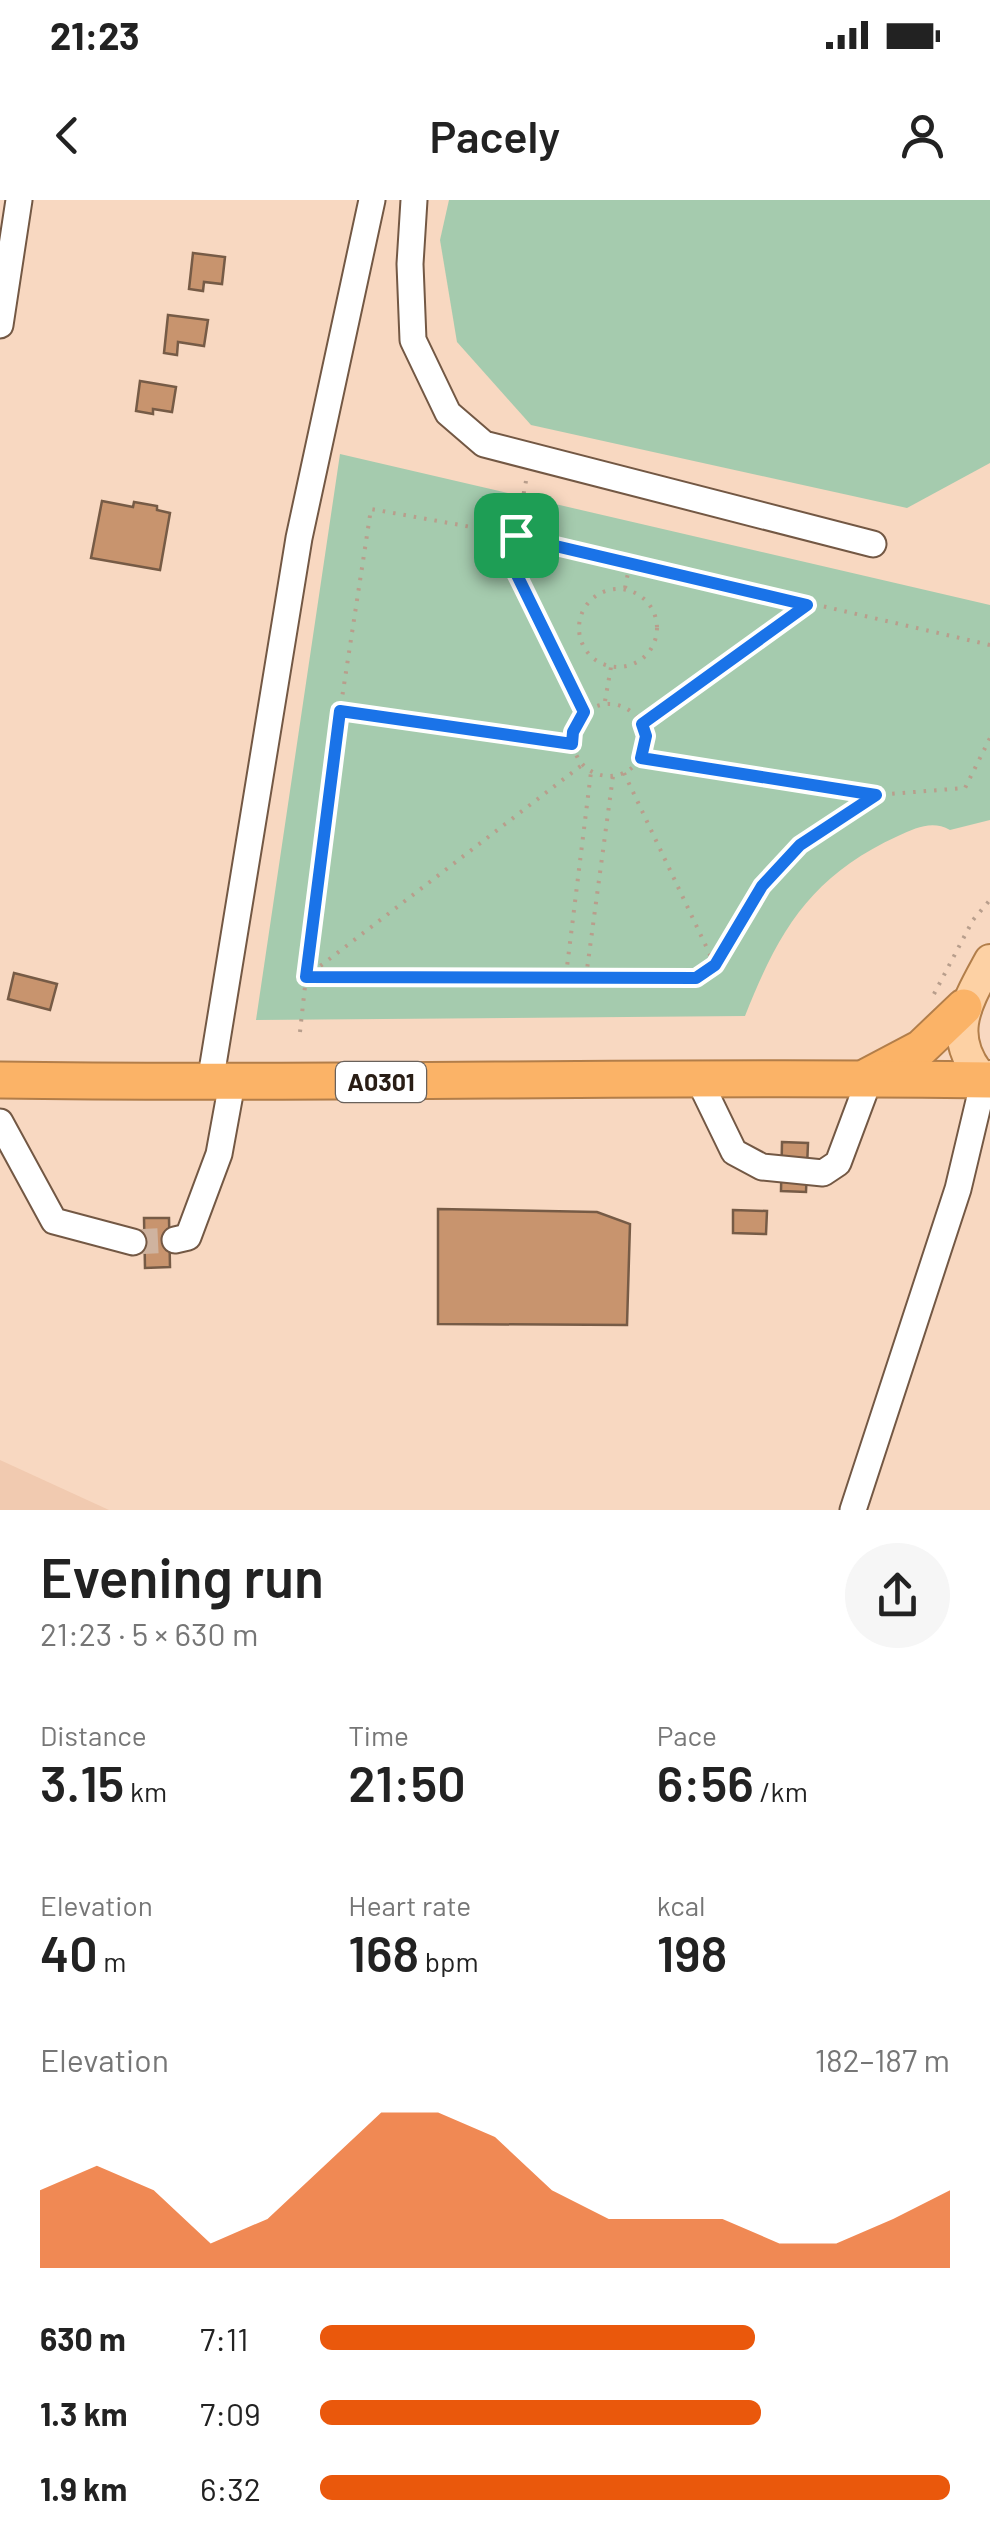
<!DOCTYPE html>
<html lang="en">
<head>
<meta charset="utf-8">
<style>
	:root { --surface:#fff; --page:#f6f6f6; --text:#222; --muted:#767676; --accent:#ea580c }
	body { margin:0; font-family:Barlow,sans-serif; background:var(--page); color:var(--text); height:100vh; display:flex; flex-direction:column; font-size:38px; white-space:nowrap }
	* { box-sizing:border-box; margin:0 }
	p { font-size:32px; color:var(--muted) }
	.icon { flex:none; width:55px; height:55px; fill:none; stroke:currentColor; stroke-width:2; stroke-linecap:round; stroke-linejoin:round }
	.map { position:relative; height:1310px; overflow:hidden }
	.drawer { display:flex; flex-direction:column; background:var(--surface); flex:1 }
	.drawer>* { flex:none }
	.pin { position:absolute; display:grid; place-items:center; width:85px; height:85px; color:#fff; margin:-42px; border-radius:20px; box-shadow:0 5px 15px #0006 }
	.round { display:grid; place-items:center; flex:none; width:105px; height:105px; border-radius:52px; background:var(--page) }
	.summary { display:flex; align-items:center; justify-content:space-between; height:170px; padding:0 40px }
	h1 { font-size:55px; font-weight:600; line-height:75px }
	.stats { display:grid; grid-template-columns:repeat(3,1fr); gap:15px; height:170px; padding:10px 40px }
	.stats div { display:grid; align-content:center }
	.stats b { font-size:50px; font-weight:600 }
	.stats small { font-size:28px; font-weight:400 }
	.stats p { font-size:28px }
	.chart { height:280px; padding:20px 40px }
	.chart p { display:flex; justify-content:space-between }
	.chart svg { width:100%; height:180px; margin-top:10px; fill:var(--accent); opacity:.7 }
	ul { padding:0 40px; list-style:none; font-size:32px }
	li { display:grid; grid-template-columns:160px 120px 1fr; align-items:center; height:75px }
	li i { height:25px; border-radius:12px; background:var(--accent) }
	.status { display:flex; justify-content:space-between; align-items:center; height:70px; padding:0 50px; background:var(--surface); direction:ltr }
	.status svg { height:28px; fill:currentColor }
	header { display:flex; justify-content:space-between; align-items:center; height:130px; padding:0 40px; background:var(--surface); font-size:45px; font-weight:600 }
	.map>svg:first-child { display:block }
	.built { fill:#f1cab0 }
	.green { fill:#a5cbae }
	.building { fill:#c8946e; stroke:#765b46; stroke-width:2.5 }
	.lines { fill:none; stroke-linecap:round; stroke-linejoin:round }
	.minor-tunnel { stroke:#cfb39f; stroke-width:25; stroke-dasharray:25 12; stroke-linecap:butt }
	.minor-casing { stroke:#735844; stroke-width:29 }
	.major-casing { stroke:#b27e4a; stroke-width:34 }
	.highway-casing { stroke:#b27e4a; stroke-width:39 }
	.path { stroke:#b89e8c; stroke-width:4; stroke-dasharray:2.5 8; stroke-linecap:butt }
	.minor { stroke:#fff; stroke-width:25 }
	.major { stroke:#fdd1a4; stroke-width:30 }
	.highway { stroke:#fbb367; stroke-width:35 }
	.route-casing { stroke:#fff; stroke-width:20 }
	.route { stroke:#1a73e8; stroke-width:12 }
	.labels { text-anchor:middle; stroke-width:10; stroke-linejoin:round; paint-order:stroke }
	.shield { fill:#fff; stroke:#69615b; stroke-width:2.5 }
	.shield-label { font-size:25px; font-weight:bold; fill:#291d15 }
</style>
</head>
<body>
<div class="status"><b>21:23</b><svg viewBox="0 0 49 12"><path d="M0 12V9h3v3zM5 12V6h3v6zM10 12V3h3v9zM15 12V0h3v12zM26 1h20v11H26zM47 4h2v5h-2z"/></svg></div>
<header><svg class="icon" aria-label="back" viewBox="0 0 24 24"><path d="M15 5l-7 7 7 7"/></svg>Pacely<svg class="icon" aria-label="person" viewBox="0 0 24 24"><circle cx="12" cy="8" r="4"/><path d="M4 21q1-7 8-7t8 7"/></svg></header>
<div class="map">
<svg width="990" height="1310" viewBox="0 0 990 1310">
	<rect width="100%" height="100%" fill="#f8d8c1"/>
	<polygon class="built" points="0,1260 109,1310 0,1310"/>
	<g class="green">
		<polygon points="449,0 990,0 990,263 907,308 531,225 457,142 440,40"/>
		<path d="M340 254 990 405V620L950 630C932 620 916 628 898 636 811 676 779 730 745 816L256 820Z"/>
	</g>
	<g class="building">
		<polygon points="193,53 225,57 222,84 204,82 203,91 189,89"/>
		<polygon points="168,115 208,120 204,146 178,142 177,155 164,153"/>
		<polygon points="140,181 176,187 172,212 153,209 153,214 136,211"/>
		<polygon points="102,301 133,307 134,302 157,306 157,310 170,313 160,370 91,358"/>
		<polygon points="14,773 57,784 50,810 8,799"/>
		<polygon points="782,942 808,943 806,992 781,991"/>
		<polygon points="438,1009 597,1012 630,1024 627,1125 438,1124"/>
		<polygon points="733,1010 767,1011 766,1034 733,1033"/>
		<polygon points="144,1018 169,1018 170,1067 145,1068"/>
	</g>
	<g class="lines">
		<polyline class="minor-tunnel" points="133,1042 175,1040"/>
		<defs>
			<g id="minor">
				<polyline points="414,0 410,64 413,140 448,213 484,244 873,344"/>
				<polyline points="0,125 19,0"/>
				<polyline points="698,878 734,952 762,967 823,973 838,963 866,888 866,877"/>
				<polyline points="210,883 299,338 372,0"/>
				<polyline points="0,922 54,1021 133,1042"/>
				<polyline points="175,1040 188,1037 219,954 232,883"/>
				<polyline points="853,1310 958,989 984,880"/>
			</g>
			<path id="major" d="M990 760C966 804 945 837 984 880L990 876"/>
			<g id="highway">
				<polyline points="868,876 921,848 964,807"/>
				<path d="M0 880C330 885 660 875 990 880"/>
			</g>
		</defs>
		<use href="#minor" class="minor-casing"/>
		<use href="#major" class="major-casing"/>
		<use href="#highway" class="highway-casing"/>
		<g class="path">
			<polyline points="496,332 583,512"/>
			<polyline points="516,335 526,281"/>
			<polyline points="625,388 630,363"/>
			<circle cx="618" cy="428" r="39"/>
			<polyline points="990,445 516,335 371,309 340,511 306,777 696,778 715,765 762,685 801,645 876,595 965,588 990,538"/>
			<polyline points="605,501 611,467"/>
			<circle cx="609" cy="540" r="36"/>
			<polyline points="340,511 572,544"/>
			<polyline points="642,524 807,405"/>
			<polyline points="641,558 876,595"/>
			<polyline points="624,573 715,765"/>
			<polyline points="566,775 591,572"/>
			<polyline points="586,777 613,576"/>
			<polyline points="934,794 973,720 990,700"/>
			<polyline points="300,832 306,777 582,565"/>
		</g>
		<use href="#minor" class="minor"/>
		<use href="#major" class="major"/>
		<use href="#highway" class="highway"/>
	</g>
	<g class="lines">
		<defs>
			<polygon id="route" points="496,332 807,405 642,524 646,536 641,558 876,595 800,645 762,686 715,765 696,778 306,777 340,511 572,544 573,532 584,512"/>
		</defs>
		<use href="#route" class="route-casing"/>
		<use href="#route" class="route"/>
	</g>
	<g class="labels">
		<rect class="shield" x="336" y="862" width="90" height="40" rx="8"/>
		<g class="shield-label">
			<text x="381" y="891">A0301</text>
		</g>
	</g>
</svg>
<div class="pin" style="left:516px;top:335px;background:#1e9e55"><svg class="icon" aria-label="arrive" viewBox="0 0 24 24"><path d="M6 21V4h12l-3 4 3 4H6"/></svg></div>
</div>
<section class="drawer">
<div class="summary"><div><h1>Evening run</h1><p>21:23 · 5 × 630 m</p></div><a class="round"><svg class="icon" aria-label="share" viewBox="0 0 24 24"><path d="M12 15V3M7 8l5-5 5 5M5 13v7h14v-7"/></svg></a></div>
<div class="stats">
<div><p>Distance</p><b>3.15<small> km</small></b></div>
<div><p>Time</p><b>21:50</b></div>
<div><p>Pace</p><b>6:56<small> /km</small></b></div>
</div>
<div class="stats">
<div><p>Elevation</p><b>40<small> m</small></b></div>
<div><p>Heart rate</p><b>168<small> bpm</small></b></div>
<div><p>kcal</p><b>198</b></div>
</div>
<div class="chart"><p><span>Elevation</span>182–187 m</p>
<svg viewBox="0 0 160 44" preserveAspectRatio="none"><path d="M0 44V25L10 19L20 25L30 38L40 32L50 19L60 6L70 6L80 12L90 25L100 32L110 32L120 32L130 38L140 38L150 32L160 25V44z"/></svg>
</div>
<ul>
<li><b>630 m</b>7:11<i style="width:69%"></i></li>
<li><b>1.3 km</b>7:09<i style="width:70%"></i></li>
<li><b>1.9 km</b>6:32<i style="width:100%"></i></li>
</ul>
</section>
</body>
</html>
